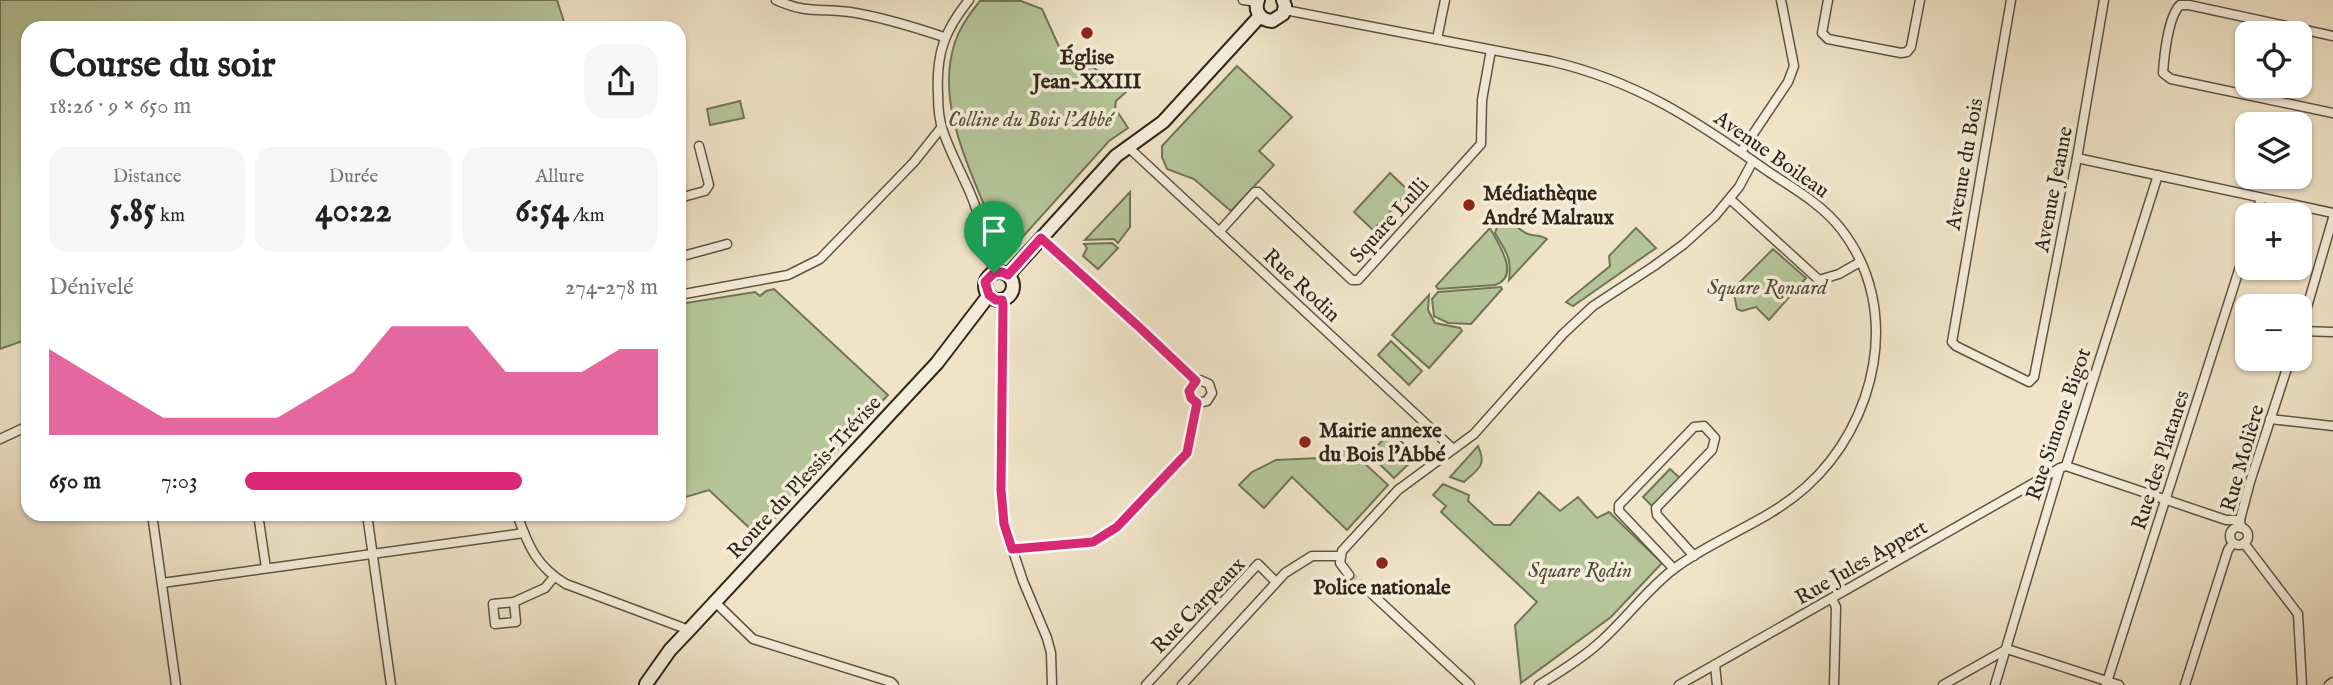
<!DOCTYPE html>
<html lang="fr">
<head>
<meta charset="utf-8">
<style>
	:root { --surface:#fff; --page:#f6f6f6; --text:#222; --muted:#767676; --accent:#db2777 }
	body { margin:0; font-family:"IM FELL English",serif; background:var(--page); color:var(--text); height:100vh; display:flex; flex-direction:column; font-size:26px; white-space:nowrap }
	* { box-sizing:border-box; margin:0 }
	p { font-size:23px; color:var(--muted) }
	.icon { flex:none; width:38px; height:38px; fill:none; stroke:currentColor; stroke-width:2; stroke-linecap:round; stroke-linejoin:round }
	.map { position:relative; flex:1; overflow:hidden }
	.drawer { position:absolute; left:21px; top:21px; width:665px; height:500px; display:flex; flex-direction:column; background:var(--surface); border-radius:21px; box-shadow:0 2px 5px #0004 }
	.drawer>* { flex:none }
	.buttons { position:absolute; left:2235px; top:21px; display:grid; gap:14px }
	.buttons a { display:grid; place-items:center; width:77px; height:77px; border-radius:14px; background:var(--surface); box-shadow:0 2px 5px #0004; font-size:35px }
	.pin { position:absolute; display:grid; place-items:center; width:60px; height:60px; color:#fff; margin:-72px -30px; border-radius:50% 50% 50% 0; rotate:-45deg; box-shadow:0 0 7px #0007 }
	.pin .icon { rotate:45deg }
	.round { display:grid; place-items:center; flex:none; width:74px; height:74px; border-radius:21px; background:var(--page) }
	.headline { display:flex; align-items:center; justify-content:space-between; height:119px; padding:0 28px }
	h1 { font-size:38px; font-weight:800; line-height:52px }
	.stats { display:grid; grid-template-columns:repeat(3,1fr); gap:10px; height:119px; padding:7px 28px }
	.stats div { display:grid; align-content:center; border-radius:18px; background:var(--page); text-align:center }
	.stats b { font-size:35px; font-weight:800 }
	.stats small { font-size:19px; font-weight:400 }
	.stats p { font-size:19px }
	.chart { height:196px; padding:14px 28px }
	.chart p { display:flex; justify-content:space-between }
	.chart svg { width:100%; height:126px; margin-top:7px; fill:var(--accent); opacity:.7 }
	ul { padding:0 28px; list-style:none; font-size:23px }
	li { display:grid; grid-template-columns:112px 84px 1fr; align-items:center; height:52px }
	li i { height:18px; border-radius:9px; background:var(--accent) }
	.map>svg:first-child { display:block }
	.green { fill:#b5c599; stroke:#727558; stroke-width:2 }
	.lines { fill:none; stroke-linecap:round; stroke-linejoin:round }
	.street-tunnel { stroke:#cabda4; stroke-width:8; stroke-dasharray:8 4; stroke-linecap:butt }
	.street-casing { stroke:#605444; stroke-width:11 }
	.secondary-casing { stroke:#302518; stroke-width:16 }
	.street { stroke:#f5eddb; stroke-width:8 }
	.secondary { stroke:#f5eddb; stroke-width:12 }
	.route-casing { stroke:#fff; stroke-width:14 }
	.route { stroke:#db2777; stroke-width:9 }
	.poi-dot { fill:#8f2418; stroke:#f5eddb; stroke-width:2.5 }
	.labels { text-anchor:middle; stroke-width:7; stroke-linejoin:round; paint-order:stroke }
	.poi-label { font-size:21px; font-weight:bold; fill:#302518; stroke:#f5eddb }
	.park-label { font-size:21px; font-style:italic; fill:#514d38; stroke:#f5eddb }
	.street-label { font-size:21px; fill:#302518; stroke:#f5eddb }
</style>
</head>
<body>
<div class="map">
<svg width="2333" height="685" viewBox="0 0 2333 685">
	<rect width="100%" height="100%" fill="#f0e3c7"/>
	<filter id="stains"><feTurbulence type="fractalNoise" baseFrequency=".00286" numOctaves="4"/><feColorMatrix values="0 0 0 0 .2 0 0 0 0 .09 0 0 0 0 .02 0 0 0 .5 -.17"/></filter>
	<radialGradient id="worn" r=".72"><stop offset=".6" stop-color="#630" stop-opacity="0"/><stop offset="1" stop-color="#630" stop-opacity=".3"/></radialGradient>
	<g class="green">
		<polygon points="0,0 557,0 566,28 28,28 28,339 0,349"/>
		<path d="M980 1H1021L1042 9 1061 51 1069 49 1126 92 1116 101 1115 108 1128 128 1109 141 1010 251 1006 252 1001 249C980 185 932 111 955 42 960 27 970 13 980 1Z"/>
		<polygon points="1237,66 1292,117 1259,151 1274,165 1231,211 1194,179 1167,169 1162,157 1162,146"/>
		<polygon points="740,101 744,118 710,125 707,109"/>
		<polygon points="1390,173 1409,191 1373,230 1354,212"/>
		<polygon points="1130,192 1130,227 1118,243 1114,239 1085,240"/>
		<path d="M1503 221C1514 222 1516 227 1524 232 1531 237 1540 234 1547 239L1509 280C1512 257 1506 252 1495 233L1497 227Z"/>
		<path d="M1490 228C1497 242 1522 276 1495 285L1438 289 1436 286Z"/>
		<polygon points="1636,228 1656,248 1573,306 1566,302 1610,266 1609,256"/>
		<polygon points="1112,243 1118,248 1098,269 1083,256 1087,248 1084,244"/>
		<polygon points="1773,249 1806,278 1769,320 1756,307 1742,311 1737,309 1733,289"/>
		<polygon points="1501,287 1502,289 1471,324 1448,323 1434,316 1432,299 1438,292"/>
		<polygon points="774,289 888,395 758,536 709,490 679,499 679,304 755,292 760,296 766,291"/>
		<polygon points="1429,295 1428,310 1435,323 1460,328 1462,331 1429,368 1392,335"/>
		<polygon points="1391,341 1422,371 1409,385 1378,355"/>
		<polygon points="1391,432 1417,456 1394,478 1369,454"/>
		<path d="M1478 446C1487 466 1479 468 1464 482L1450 477Z"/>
		<polygon points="1349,449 1388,485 1347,530 1292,477 1264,508 1239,485 1252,472 1276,460 1320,458"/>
		<polygon points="1670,469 1680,478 1653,507 1643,497"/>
		<polygon points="1443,484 1469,495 1468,501 1494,525 1510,525 1539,492 1560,511 1578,497 1597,518 1609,512 1662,563 1611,617 1521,683 1515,625 1537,602 1441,512 1446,506 1433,495"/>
	</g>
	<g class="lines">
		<g class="street-tunnel">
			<path d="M1349 575C1352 586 1362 593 1373 595"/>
			<polyline points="1349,575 1369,589 1373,595"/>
		</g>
		<defs>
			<g id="street">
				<path d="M776 0C807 14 820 8 850 12 882 17 914 27 944 37"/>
				<path d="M969 0C944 31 936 54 938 94 938 106 939 120 943 131 951 155 964 177 973 200 982 224 987 248 994 273"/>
				<polyline points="1243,0 1257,2"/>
				<polyline points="1828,0 1822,33 1828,39 1901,53 1907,52 1911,47 1920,0"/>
				<polyline points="2011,0 1952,342 1956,346 2029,382 2034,377 2077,158 2104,0"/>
				<path d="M1285 10 1550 61C1637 81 1695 120 1766 170 1792 188 1821 203 1841 229 1903 308 1877 423 1806 487 1767 522 1717 537 1675 568 1647 589 1626 619 1600 642 1582 659 1559 672 1539 685"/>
				<path d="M2333 36 2189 5H2180C2168 17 2164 57 2163 73L2171 79 2333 113"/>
				<polyline points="1437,39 1445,0"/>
				<polyline points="1128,147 1452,448"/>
				<polyline points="1741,152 1788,82 1794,66 1781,0"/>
				<polyline points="2077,158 2333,213"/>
				<polyline points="679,198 705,191 709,185 699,146"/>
				<polyline points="1730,199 1819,280 1839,274 1860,262"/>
				<polyline points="2256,215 2261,198"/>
				<polyline points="2333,218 2300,331 2333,332"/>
				<polyline points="1219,232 1255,192 1258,192 1352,280 1358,280 1481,144 1482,100 1491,50"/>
				<polyline points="1041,238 1139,327 1196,381 1200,380 1209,384 1212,393 1207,401 1197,403 1191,398 1189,391 1196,381"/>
				<polyline points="679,257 727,244"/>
				<polyline points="679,295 788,275 820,259 914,162 941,128"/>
				<polyline points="1002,300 1001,490 1004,524 1023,581 1047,638 1051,653 1052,685"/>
				<polyline points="2270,419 2333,426"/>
				<polyline points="0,439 28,426"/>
				<polyline points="2066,466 2158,175"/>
				<polyline points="2066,466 2226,520 2240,520"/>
				<polyline points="152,514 176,685"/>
				<polyline points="258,514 266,568"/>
				<polyline points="367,514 391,685"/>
				<path d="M517 514C528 546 537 567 566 584L689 630"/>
				<circle cx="2239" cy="536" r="9"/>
				<polyline points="2241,528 2240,520 2250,482 2290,359"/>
				<polyline points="2244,543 2298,614 2302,685"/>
				<polyline points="1012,549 1093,542 1117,527 1187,453 1197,403"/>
				<polyline points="1674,569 1619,511 1619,505 1694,427 1704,426 1715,438 1712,450 1656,508 1657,515 1694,556"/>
				<polyline points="1349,575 1340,563 1342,551 1398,490 1474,434 1563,334 1593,306 1654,266 1684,244 1715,216 1739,187 1753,161"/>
				<polyline points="162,583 524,533"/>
				<polyline points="1373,595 1470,685"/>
				<polyline points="1832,599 1836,607 1834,685"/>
				<polygon points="514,602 516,622 495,624 493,604"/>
				<polyline points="514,602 545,588 554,577"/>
				<polyline points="715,602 753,639 891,682 894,685"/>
				<polyline points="1715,665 1717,685"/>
				<polyline points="1146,685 1258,564 1276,582"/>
				<polyline points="1182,685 1285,573 1312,556 1340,556"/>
				<polyline points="1679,685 2060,468 2066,466"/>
				<polyline points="1943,685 2007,649 2119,685"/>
				<polyline points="1995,685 2060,468"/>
				<polyline points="2106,685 2247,245"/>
				<polyline points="2185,685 2228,550 2233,543"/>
				<polyline points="2329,685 2333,682"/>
			</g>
			<g id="secondary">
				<path d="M1258 0C1254 11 1260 20 1272 21L1283 14 1285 6 1283 0"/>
				<circle cx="999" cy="286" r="14"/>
				<polyline points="1008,275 1116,156 1163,122 1260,16"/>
				<polyline points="646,684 670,650 689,630 937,363 989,295"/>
			</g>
		</defs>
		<use href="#street" class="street-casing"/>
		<use href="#secondary" class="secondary-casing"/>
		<use href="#street" class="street"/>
		<use href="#secondary" class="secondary"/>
	</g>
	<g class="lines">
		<defs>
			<polygon id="route" points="1041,238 1139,327 1196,381 1189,391 1191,398 1197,403 1187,453 1117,527 1093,542 1012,549 1004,524 1001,490 1003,305 1002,300 996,300 989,295 985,282 994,273 1002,272 1008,275"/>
		</defs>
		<use href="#route" class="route-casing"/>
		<use href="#route" class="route"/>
	</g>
	<g class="poi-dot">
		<circle cx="1087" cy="33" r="7"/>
		<circle cx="1469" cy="205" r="7"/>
		<circle cx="1305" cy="442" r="7"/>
		<circle cx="1382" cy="563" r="7"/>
	</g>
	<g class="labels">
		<g class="poi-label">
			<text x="1087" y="64">Église<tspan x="1087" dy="24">Jean-XXIII</tspan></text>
			<text x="1483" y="200" text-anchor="start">Médiathèque<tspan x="1483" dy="24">André Malraux</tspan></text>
			<text x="1319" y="437" text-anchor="start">Mairie annexe<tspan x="1319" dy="24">du Bois l'Abbé</tspan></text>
			<text x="1382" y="594">Police nationale</text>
		</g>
		<g class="park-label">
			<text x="1030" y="126">Colline du Bois l'Abbé</text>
			<text x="1767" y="294">Square Ronsard</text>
			<text x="1580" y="577">Square Rodin</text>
		</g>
		<g class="street-label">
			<text transform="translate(1772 154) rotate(35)" y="7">Avenue Boileau</text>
			<text transform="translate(1964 164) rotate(-80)" y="7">Avenue du Bois</text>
			<text transform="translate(2053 189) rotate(-79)" y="7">Avenue Jeanne</text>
			<text transform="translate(1389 220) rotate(-48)" y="7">Square Lulli</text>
			<text transform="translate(1302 285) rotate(43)" y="7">Rue Rodin</text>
			<text transform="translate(2058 424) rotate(-71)" y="7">Rue Simone Bigot</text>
			<text transform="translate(2242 458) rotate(-74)" y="7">Rue Molière</text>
			<text transform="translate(2160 460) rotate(-72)" y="7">Rue des Platanes</text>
			<text transform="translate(804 477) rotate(-47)" y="7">Route du Plessis-Trévise</text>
			<text transform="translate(1861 562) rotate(-30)" y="7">Rue Jules Appert</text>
			<text transform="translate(1198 605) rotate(-46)" y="7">Rue Carpeaux</text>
		</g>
	</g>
	<rect width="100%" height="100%" filter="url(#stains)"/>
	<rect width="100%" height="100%" fill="url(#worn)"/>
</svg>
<div class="buttons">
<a><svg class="icon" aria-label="locate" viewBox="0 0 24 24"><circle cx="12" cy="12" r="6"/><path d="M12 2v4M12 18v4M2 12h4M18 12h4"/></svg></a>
<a><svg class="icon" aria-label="layers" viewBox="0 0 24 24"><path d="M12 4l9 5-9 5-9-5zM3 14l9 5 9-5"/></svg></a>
<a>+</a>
<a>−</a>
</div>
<div class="pin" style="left:994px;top:273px;background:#1e9e55"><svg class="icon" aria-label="arrive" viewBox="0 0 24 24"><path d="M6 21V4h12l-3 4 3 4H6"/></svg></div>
<section class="drawer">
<div class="headline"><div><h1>Course du soir</h1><p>18:26 · 9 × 650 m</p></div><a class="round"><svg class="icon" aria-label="share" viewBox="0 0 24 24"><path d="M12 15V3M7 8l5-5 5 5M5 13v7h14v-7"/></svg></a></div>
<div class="stats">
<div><p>Distance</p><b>5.85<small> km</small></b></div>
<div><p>Durée</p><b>40:22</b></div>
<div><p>Allure</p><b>6:54<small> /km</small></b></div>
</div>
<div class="chart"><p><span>Dénivelé</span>274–278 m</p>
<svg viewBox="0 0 160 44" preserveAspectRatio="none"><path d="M0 44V14L10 22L20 30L30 38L40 38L50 38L60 38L70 30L80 22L90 6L100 6L110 6L120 22L130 22L140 22L150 14L160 14V44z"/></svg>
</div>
<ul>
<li><b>650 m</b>7:03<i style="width:67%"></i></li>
</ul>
</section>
</div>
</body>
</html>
